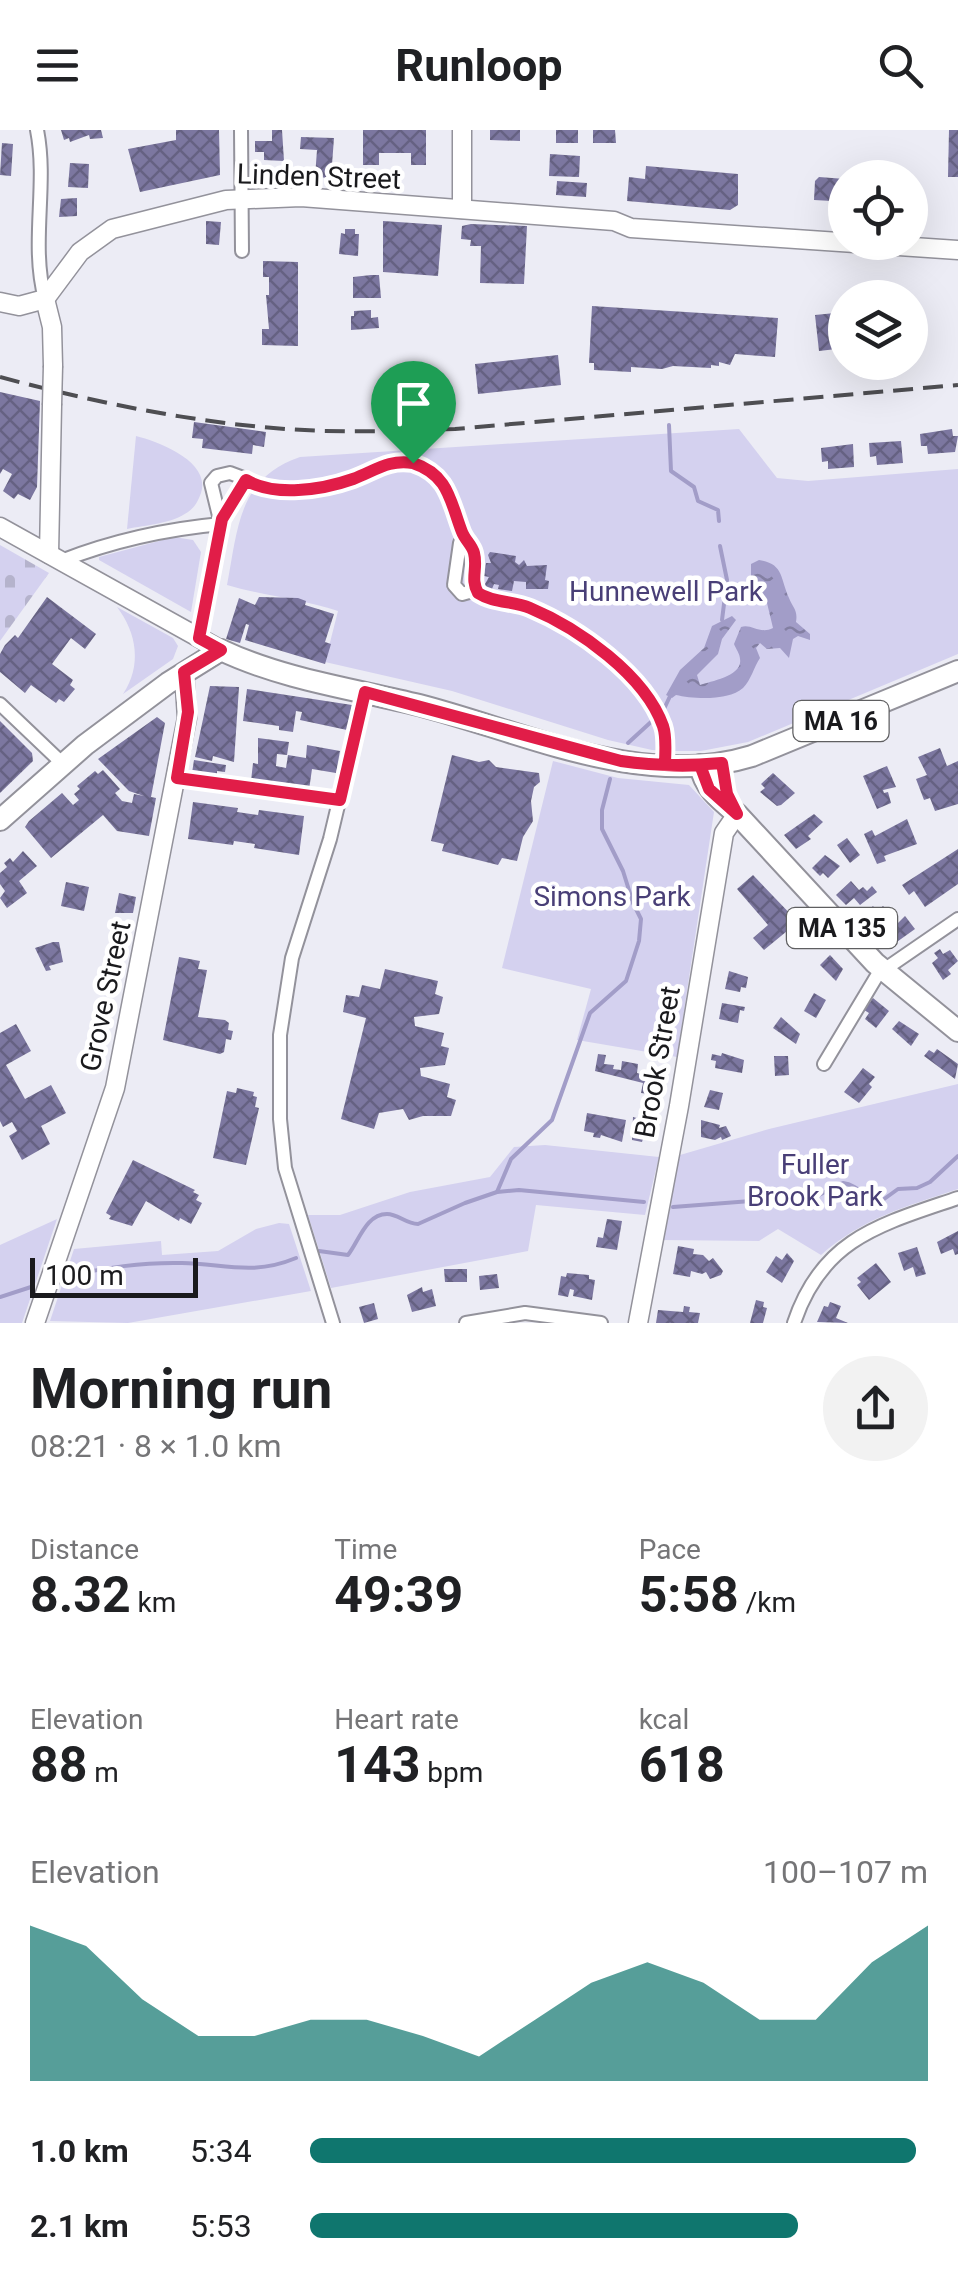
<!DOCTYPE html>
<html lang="en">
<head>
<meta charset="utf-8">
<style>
	:root { --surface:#fff; --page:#f2f2f2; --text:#202124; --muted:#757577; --accent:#0f766e }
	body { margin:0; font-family:Roboto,sans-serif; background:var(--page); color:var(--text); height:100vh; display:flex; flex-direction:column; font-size:38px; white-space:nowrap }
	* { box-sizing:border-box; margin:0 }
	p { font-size:32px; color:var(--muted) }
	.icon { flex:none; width:55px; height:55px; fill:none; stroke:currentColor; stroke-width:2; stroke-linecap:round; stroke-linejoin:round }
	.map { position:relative; height:1193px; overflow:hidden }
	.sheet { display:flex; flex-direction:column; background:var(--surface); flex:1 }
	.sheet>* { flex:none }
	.controls { position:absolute; left:828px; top:30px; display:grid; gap:20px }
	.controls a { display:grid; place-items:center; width:100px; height:100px; border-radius:50%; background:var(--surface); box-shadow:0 10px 40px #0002; font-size:50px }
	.scale { position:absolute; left:30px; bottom:25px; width:168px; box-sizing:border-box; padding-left:10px; border:5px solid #1a1a1d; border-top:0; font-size:28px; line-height:35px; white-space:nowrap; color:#1a1a1d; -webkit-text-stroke:8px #fff; paint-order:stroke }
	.pin { position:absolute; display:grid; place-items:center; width:85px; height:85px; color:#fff; margin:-102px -42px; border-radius:50% 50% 50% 0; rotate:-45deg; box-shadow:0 0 10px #0007 }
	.pin .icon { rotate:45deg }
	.round { display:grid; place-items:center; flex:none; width:105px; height:105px; border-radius:52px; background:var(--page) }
	.head { display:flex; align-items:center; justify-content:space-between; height:170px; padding:0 30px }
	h1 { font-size:55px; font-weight:700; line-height:75px }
	.stats { display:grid; grid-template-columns:repeat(3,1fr); gap:15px; height:170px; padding:10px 30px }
	.stats div { display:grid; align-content:center }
	.stats b { font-size:50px; font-weight:700 }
	.stats small { font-size:28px; font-weight:400 }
	.stats p { font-size:28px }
	.chart { height:280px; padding:20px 30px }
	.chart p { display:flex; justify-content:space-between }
	.chart svg { width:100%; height:180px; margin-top:10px; fill:var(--accent); opacity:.7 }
	ul { padding:0 30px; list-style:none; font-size:32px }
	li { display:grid; grid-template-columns:160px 120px 1fr; align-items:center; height:75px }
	li i { height:25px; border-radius:12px; background:var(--accent) }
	header { display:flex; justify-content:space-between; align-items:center; height:130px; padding:0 30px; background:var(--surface); font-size:45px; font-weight:700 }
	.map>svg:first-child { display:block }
	.cemetery { fill:url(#cemetery-stones) }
	.park { fill:#d4d1ef }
	.water { fill:url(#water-ripples) }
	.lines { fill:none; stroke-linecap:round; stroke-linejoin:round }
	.stream { stroke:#a29dc8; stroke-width:4 }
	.building { fill:url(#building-cross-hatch) }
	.street-casing { stroke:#93929b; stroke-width:16 }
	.secondary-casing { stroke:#93929b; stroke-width:21 }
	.primary-casing { stroke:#93929b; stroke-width:24 }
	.street { stroke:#fff; stroke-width:12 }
	.secondary { stroke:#fff; stroke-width:18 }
	.primary { stroke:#fff; stroke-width:20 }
	.rail { stroke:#4e4e52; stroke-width:4; stroke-dasharray:20 10; stroke-linecap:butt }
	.secondary-bridge-casing { stroke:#93929b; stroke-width:21; stroke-linecap:butt }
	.secondary-bridge { stroke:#fff; stroke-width:18 }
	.route-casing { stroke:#fff; stroke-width:20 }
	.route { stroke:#e11d48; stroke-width:12 }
	.labels { text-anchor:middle; stroke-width:9; stroke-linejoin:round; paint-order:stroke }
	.shield { fill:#fff; stroke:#5f5f61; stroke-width:2.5 }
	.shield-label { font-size:25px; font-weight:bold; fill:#1a1a1d }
	.street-label { font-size:28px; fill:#1a1a1d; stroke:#fff }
	.park-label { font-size:28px; fill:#493f77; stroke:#fff }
</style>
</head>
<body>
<header><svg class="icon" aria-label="menu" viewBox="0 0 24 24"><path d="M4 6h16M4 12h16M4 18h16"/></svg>Runloop<svg class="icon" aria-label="search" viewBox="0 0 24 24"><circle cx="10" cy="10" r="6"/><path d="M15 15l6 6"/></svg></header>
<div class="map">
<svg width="958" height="1193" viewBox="0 0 958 1193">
	<defs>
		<pattern id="cemetery-stones" width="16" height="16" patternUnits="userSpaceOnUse" patternTransform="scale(2.5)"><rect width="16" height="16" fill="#d4d1ef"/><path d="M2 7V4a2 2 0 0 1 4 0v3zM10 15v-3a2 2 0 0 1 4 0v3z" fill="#b5b3cc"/></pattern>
		<pattern id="water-ripples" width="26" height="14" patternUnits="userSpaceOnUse" patternTransform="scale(2.5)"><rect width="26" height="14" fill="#a29dc8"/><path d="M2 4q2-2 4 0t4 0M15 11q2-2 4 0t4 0" fill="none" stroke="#837fa2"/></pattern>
		<pattern id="building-cross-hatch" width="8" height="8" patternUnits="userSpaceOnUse" patternTransform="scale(2.5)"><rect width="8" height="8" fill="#7c77a0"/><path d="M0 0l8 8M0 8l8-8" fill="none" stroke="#656182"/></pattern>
	</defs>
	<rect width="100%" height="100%" fill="#ececf5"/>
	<polygon class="cemetery" points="0,415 49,443 0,511"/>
	<g class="park">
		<path d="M739 299 777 348 808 351 958 339V524L748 612 701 621H675L652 620 608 610 452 561 325 532 338 481C301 469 264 466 227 455 238 398 238 348 300 327Z"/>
		<path d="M136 306C160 312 211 332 201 363 198 371 195 377 188 382 171 394 146 395 127 399Z"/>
		<polygon points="174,407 193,410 201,422 191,482 99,430 99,427"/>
		<path d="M117 477 173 508 178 516 173 529 123 564C142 536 137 503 117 477Z"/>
		<polygon points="553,631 618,648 689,655 714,682 677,927 577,910 591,859 502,838"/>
		<path d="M958 954V1059C905 1077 863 1088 821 1125L778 1099 759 1111 661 1110 680 1025 769 999Z"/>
		<polygon points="545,1015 659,1027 645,1085 536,1075 528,1121 331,1158 308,1085 340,1085 410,1062 490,1047 514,1017"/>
		<polygon points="57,1089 22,1193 0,1193 0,1115"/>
		<polygon points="279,1093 289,1094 311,1161 128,1193 50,1191 74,1119 161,1111 162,1125 218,1121 256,1099"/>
	</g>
	<path class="water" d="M759 430C784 434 780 448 789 468 793 478 798 480 796 492L810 504V510L798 506 793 509 789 528 780 518 767 519 760 513 756 518 760 528C754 537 751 550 743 558 729 571 693 569 676 565L672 568 666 565 680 540 704 518 712 496 732 486 736 490 722 509 718 524 697 545 700 555C711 551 743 546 740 529 740 524 736 519 734 514L741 497C751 493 760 505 773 498L767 473 751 447V434Z"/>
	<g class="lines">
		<g class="stream">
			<polyline points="669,295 671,341 694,357 698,371 718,380 719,391"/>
			<polyline points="720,416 727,450 722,490"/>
			<polyline points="628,613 663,581 672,562"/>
			<polyline points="497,1062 511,1029 552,990 590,883 626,851 639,811 641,789 633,773 623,741 602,699 602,680 610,649"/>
			<path d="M673 1077 817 1066 843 1053C859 1055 865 1069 880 1072L898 1059 917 1058 930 1052 958 1026"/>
			<path d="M319 1121 348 1125C359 1111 366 1084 387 1084 398 1084 406 1094 418 1094L465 1073 497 1062 519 1060 644 1072"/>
			<path d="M66 1146C105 1138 142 1132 182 1133 225 1134 253 1146 296 1128"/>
			<polyline points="0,1167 31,1157"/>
		</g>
	</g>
	<g class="building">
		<polygon points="61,0 101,0 103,8 90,9 89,5 70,12 69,8 64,10"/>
		<polygon points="176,0 219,0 220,45 140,62 128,19 176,10"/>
		<polygon points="272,0 282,0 284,31 264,30 264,22 255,22 255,11 272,11"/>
		<polygon points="363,0 426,0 426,35 411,35 411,23 379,23 379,35 363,35"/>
		<polygon points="490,0 520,0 520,11 490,10"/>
		<rect x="556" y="0" width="22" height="13"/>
		<polygon points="593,0 615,0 616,13 593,13"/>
		<polygon points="949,0 958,0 958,47 948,47"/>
		<polygon points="301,7 334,8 331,48 315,47 317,20 300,19"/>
		<polygon points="2,13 13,14 11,46 0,45"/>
		<polygon points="550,24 580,26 579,47 549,46"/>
		<polygon points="70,33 89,34 88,58 68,57"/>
		<polygon points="646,36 738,44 738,75 730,80 627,71 629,47 645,49"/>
		<polygon points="819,47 845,49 845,85 831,84 832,71 814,70 815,51"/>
		<polygon points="557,51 587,53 586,67 556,65"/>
		<polygon points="77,68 77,86 59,87 61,69"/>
		<polygon points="206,91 221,92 219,115 206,114"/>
		<polygon points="383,91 442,95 438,146 383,142"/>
		<polygon points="471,94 527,96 524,154 480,153 481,116 470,116 471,110 461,109 462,96"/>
		<polygon points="345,99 355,99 355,104 359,104 358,126 339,124 341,103 345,104"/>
		<polygon points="263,131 298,132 298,216 262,215 262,199 269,199 266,165 269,165 269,147 263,147"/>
		<polygon points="371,145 379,145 381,168 353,168 353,147"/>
		<polygon points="592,176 778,188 775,227 735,224 730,235 719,232 719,236 711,235 711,238 673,236 662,239 631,237 631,242 594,240 594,233 589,233"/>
		<polygon points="371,180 371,188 378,187 379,198 351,200 351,186 354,186 354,181"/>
		<polygon points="845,182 845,218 819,221 815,185"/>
		<polygon points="558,225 561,255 478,264 475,234"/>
		<polygon points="0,262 40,271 37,357 30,370 18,364 14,369 3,361 12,344 3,339 0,344"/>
		<polygon points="194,292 266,302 264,317 253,315 252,324 202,318 203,309 192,308"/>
		<polygon points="952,299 953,306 958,306 955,322 928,324 927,316 921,316 920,304"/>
		<polygon points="901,311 903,333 877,335 876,326 870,327 869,313"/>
		<polygon points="853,314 854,337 828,339 828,331 822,332 821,318"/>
		<polygon points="490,422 516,426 515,432 519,435 524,430 527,436 547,435 545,450 549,451 548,459 526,459 526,452 514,451 512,461 498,459 499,455 494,454 492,459 487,459 485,454 489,447 484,446 486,433 491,433 488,425"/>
		<polygon points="47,467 96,504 85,519 71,508 52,534 73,550 70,555 75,559 64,572 59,569 56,573 31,555 25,563 0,542 0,524 5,515 15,505 18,508"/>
		<polygon points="259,467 298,468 306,471 305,475 334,484 325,512 331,514 325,534 245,510 249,495 246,494 240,513 226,509 239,468 255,475"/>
		<polygon points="210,556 239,557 234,632 213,626 212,631 195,627"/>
		<polygon points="247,559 352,575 347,600 300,590 302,582 296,581 293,602 279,600 279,596 243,591"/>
		<polygon points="157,587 165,593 151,667 156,668 149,706 117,701 103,685 51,728 25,697 29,691 62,663 73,675 79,670 74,664 80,659 77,656 95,641 98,644 103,640 120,659 115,663 122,671 132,673 134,664 144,666 129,661 98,629"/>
		<polygon points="0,591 32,623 33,631 0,663"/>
		<polygon points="258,608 289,612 287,625 277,624 276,636 286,638 288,625 306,628 307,615 340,621 336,643 312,639 309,660 251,651 253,633 258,634"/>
		<polygon points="940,618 947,636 958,631 958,674 935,681 930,668 924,670 916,649 927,645 918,627"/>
		<polygon points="452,625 479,632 489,630 496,637 539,643 540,652 534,657 531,671 533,691 523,707 517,731 502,728 498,735 442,721 444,714 431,711"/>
		<polygon points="194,630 226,635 225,642 217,641 217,646 192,643"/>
		<polygon points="887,636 896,657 883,660 884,663 888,662 891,673 877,679 863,646"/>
		<polygon points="773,643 795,663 781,675 777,676 760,662 765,658 761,654"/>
		<polygon points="193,672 238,678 237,682 258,685 259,680 304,686 299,725 254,718 255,714 234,711 233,715 188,709"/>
		<polygon points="814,684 823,692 808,706 811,709 796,719 784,705"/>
		<polygon points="907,689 917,714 884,726 886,731 877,734 864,704 872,700 875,706"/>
		<polygon points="847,708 860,725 850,733 837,715"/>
		<polygon points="958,719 958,754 925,777 914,761 909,765 902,755"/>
		<polygon points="23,721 37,736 19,751 27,763 7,778 0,768 5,761 0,754 0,743 7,737 4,733 10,728 13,732"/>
		<polygon points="825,725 840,736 828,748 823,743 820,746 812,738"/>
		<polygon points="753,745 798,792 764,820 753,808 768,795 737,759"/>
		<polygon points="851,751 859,760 863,757 867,761 872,756 877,762 860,775 854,768 846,775 836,765"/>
		<polygon points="66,752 89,757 84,781 61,776"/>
		<polygon points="119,763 136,767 133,783 115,783"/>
		<polygon points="873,776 877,781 883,776 889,782 866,798 858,789"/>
		<polygon points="905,786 915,799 894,814 887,804"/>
		<polygon points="53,812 59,812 63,832 49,836 51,840 46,841 35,818"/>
		<polygon points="940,819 943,824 950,820 958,831 948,840 951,844 943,850 932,833 938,828 934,823"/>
		<polygon points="830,825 843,839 836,851 820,835"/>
		<polygon points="179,827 200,831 198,839 207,840 198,887 225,890 229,893 228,900 233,901 231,910 226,909 224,922 220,924 163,910"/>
		<polygon points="385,839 438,851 435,864 443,867 439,884 414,887 415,896 444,903 441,916 449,918 445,935 420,938 421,946 450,954 447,967 456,970 451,986 423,986 409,990 403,979 379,983 374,999 341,989 366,888 343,882 346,865 359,867 362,855 380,859"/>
		<polygon points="729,841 748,847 746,858 741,857 740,862 725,859"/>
		<polygon points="814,863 826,870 816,888 804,881"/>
		<polygon points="873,868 889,881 876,898 865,889 869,883 864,880"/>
		<polygon points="722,873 745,877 744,881 740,880 738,893 719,889"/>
		<polygon points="781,887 800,904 796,914 773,898"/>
		<polygon points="899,891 919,904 911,916 892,899"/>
		<polygon points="16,894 31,921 6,935 25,969 51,955 66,983 41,996 50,1014 22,1030 9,1006 17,1001 12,992 3,997 0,991 0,903"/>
		<polygon points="937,919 958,934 955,949 924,926 929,920 934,923"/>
		<polygon points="722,923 744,930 742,943 715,938 716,931 711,930 712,924 721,926"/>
		<polygon points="598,924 606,925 604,934 614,935 613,939 621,940 622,931 638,934 637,943 659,949 656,965 641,963 643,953 595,941"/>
		<polygon points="774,926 788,926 789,945 775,946"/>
		<polygon points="863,938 875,947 869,954 872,957 859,973 844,962"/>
		<polygon points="237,958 254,962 253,966 257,967 255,977 259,978 246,1035 213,1028 227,961 236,963"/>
		<polygon points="710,960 723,963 719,980 704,977"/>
		<polygon points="587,983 626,990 622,1012 601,1005 600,1008 593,1007 594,1003 584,1001"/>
		<polygon points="633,987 648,991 642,1012 632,1010"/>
		<polygon points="701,990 720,995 719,998 726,996 731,1006 722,1010 721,1007 715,1010 701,1007"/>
		<polygon points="133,1030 195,1060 193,1062 199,1065 196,1070 202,1073 191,1094 180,1088 179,1091 146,1071 132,1096 109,1089 111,1086 106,1083"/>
		<polygon points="607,1089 622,1091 617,1120 596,1117 598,1107 603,1108"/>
		<polygon points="958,1101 958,1124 955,1125 953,1119 941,1124 937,1112"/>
		<polygon points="678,1116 694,1119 693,1124 703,1125 709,1131 713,1128 723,1141 721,1145 710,1149 706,1142 702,1144 691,1141 690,1147 673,1144"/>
		<polygon points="917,1117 926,1144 916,1147 913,1137 904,1141 898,1123"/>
		<polygon points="787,1123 794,1131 782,1153 766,1142 776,1126 782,1130"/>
		<polygon points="876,1133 891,1152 869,1170 857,1155 861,1152 857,1148"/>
		<polygon points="444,1139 467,1139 467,1152 445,1152"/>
		<polygon points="567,1143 589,1145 589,1149 595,1150 592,1170 573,1166 574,1160 570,1159 568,1167 558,1165 561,1146 566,1147"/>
		<polygon points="497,1144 499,1158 480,1160 479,1146"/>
		<polygon points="422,1157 423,1162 432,1159 436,1176 412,1182 407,1165"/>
		<polygon points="756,1170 764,1172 763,1177 767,1178 763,1193 750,1193"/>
		<polygon points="830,1172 841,1176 836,1188 848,1193 817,1192 824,1176 828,1177"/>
		<polygon points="374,1173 378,1189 364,1193 359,1177"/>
		<polygon points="684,1176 690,1177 689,1182 700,1183 698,1193 656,1193 658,1180 683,1182"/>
	</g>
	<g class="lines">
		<defs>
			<g id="street">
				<path d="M37 0C48 56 30 113 45 169"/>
				<polyline points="241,0 242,121"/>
				<path d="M246 349C271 366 329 360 357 347 376 338 393 327 415 334 452 344 450 377 464 406 467 412 474 418 475 426 477 438 467 452 478 463 488 474 515 471 529 477 576 496 647 546 663 597 667 609 665 623 665 635"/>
				<polyline points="465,408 460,413 454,455 462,464 476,460"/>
				<path d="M61 431C112 411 167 399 221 394"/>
				<polyline points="199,508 223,389 246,349 230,343 217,346 211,353 221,394"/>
				<polyline points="0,574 62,633"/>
				<polyline points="177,648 340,671"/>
				<polyline points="824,934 878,844 958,789"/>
				<polyline points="333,1193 285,1038 280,989 280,905 292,828 330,709 365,562"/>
				<polyline points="466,1193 525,1183 601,1193"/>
				<path d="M794 1193C822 1108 882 1094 958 1068"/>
			</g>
			<g id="secondary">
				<polyline points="462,79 462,0"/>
				<polyline points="45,169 52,197 53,236"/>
				<polyline points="0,172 19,176 45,169 80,122 112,99 226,70 301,67 614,91 631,98 958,120"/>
				<polyline points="0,397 221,520"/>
				<polyline points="49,424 52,275"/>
				<polyline points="35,1193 115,958 187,588 184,542"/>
				<polyline points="638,1193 679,976 724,703 737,684"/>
			</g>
			<g id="primary">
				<path d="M700 635C704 658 720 670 737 684L875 833 958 901"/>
				<path d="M0 690 85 615 168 553 221 520C282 549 353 559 419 575 524 602 642 660 752 626L958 541"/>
			</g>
		</defs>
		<use href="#street" class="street-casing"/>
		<use href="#secondary" class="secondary-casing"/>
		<use href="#primary" class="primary-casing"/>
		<use href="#street" class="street"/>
		<use href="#secondary" class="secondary"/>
		<use href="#primary" class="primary"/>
		<path class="rail" d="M0 247C94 272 189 292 286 299 342 303 399 301 455 299L958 255"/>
		<defs>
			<polyline id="secondary-bridge" points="52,275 53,236"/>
		</defs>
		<use href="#secondary-bridge" class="secondary-bridge-casing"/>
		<use href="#secondary-bridge" class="secondary-bridge"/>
	</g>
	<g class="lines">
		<defs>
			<path id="route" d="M413 333C388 329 375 341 353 349 322 360 274 367 246 350L222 389 199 508 221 520 184 542 188 582 177 648 340 670 365 562 621 631C654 636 688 636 722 633L727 664 737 684 709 659 700 635C688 636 677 636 665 635 665 623 667 608 663 596 645 545 578 498 530 478 514 471 493 473 478 463 470 449 478 438 474 423 472 415 465 410 462 402 450 371 449 345 413 333"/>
		</defs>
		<use href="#route" class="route-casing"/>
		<use href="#route" class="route"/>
	</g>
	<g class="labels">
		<g class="shield">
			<rect x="793.5" y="571" width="95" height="40" rx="8"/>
			<rect x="787" y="778" width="110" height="40" rx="8"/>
		</g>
		<g class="shield-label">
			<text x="841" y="600">MA 16</text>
			<text x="842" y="807">MA 135</text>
		</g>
		<g class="street-label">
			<text transform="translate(319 46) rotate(2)" y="10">Linden Street</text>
			<text transform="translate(105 866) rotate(-78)" y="10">Grove Street</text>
			<text transform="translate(657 932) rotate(-80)" y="10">Brook Street</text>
		</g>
		<g class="park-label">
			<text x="666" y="471">Hunnewell Park</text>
			<text x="612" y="776">Simons Park</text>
			<text x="815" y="1044">Fuller<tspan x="815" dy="32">Brook Park</tspan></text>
		</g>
	</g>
</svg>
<div class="controls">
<a><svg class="icon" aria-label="locate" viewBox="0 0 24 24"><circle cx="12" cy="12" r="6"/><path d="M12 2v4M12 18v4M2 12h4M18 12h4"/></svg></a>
<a><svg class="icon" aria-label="layers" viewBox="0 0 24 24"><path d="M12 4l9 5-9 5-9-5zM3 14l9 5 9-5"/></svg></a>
</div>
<div class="scale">100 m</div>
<div class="pin" style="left:413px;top:333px;background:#1e9e55"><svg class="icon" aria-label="arrive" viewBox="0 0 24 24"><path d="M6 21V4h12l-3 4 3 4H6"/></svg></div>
</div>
<section class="sheet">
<div class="head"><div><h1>Morning run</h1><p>08:21 · 8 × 1.0 km</p></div><a class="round"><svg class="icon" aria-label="share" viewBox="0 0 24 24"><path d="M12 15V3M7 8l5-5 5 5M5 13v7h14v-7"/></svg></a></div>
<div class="stats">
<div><p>Distance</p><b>8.32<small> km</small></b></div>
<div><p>Time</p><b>49:39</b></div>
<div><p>Pace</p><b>5:58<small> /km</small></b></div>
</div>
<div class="stats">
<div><p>Elevation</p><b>88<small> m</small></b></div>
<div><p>Heart rate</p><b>143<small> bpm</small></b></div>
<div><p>kcal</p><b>618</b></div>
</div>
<div class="chart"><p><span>Elevation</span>100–107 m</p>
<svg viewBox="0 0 160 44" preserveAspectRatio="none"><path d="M0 44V6L10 11L20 24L30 33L40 33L50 29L60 29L70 33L80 38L90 29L100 20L110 15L120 20L130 29L140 29L150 15L160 6V44z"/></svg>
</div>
<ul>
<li><b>1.0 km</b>5:34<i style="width:98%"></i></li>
<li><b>2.1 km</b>5:53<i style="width:79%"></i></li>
</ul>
</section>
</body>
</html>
